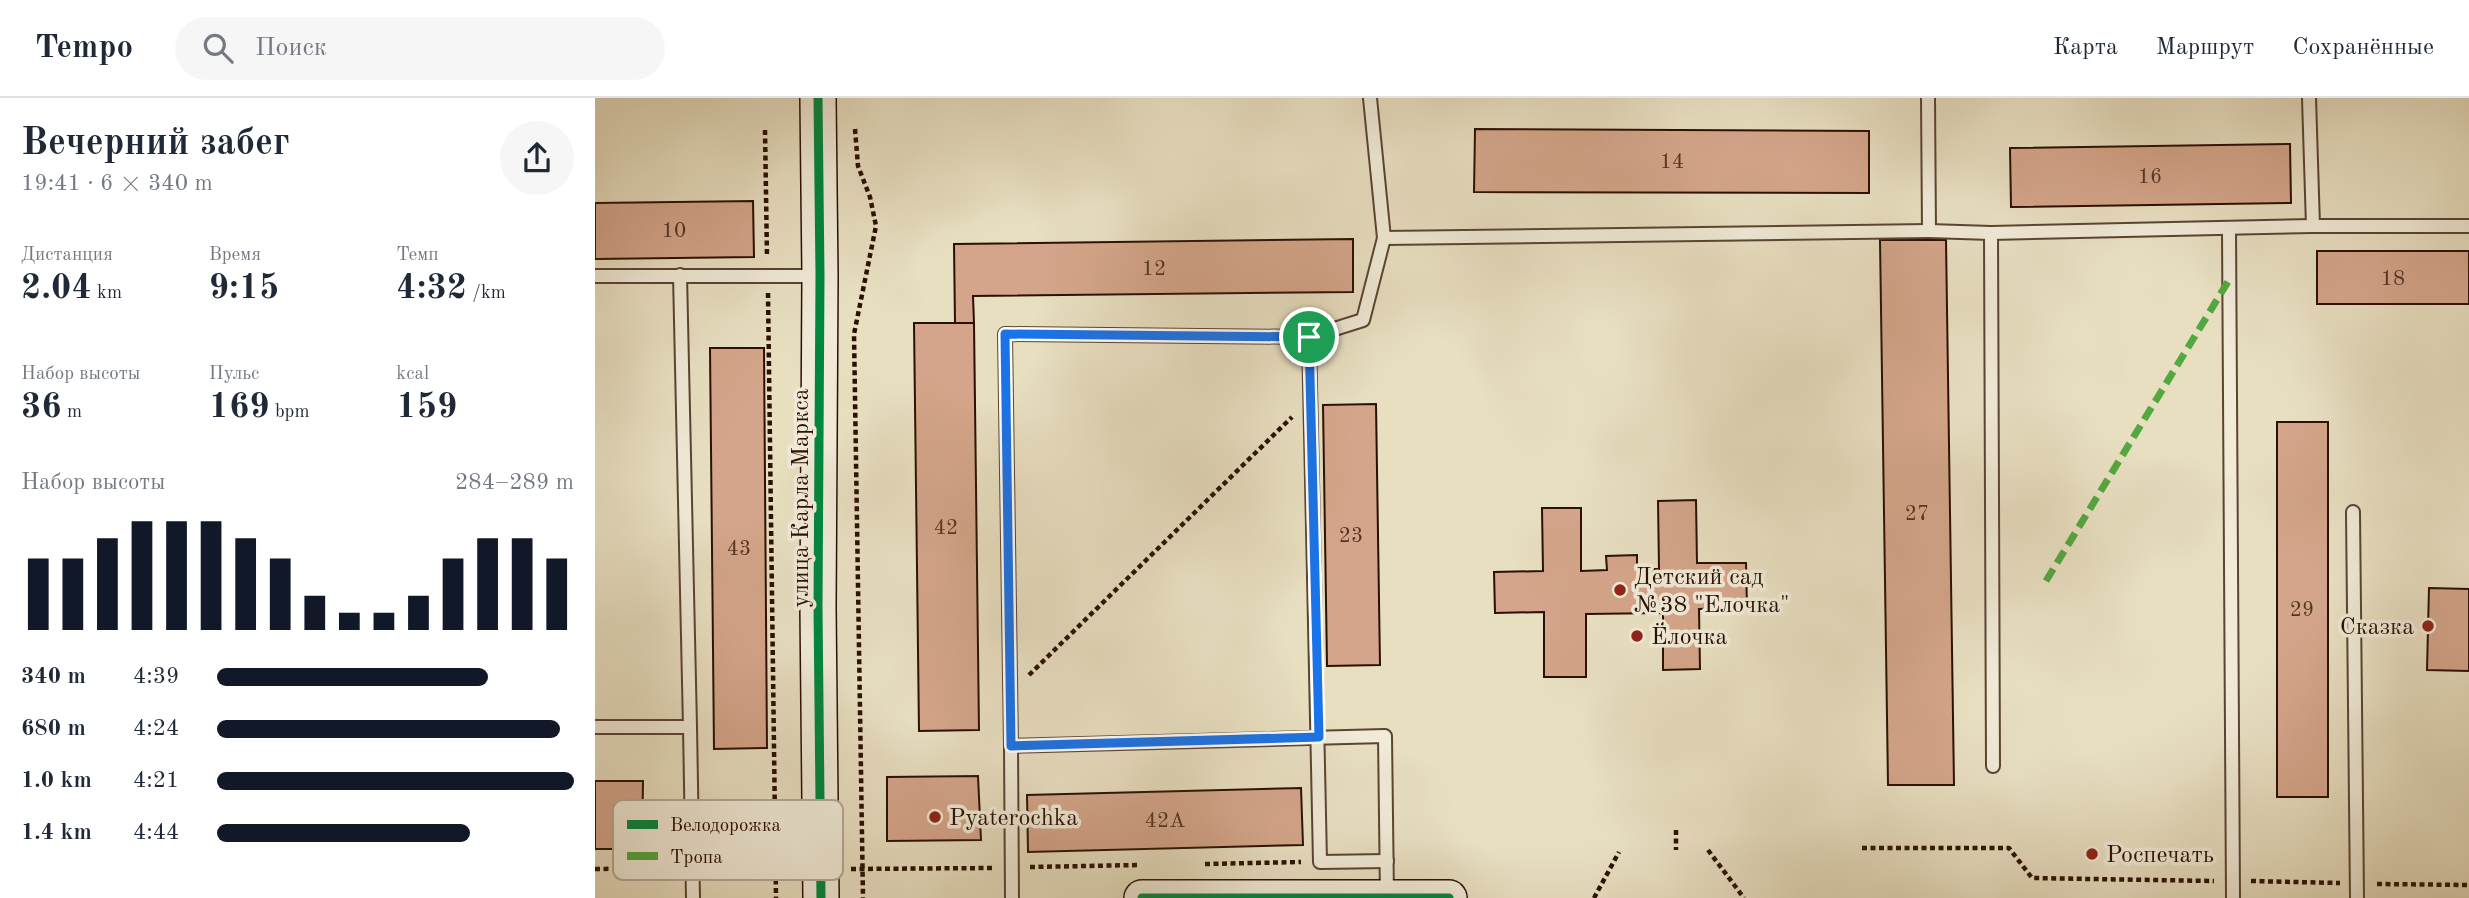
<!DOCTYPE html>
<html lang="ru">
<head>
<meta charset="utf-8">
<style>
	:root { --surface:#fff; --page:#f6f6f7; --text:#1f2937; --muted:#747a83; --line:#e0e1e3; --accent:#111827 }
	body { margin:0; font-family:"Old Standard TT",serif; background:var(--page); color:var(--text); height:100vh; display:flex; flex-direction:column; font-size:26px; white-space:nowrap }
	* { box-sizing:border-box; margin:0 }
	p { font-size:23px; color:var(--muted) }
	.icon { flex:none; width:38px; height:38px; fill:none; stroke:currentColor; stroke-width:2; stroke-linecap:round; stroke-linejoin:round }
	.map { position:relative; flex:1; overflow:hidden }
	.details { display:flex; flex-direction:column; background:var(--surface); width:595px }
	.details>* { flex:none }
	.pin { position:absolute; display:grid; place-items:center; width:60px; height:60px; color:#fff; margin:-30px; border:4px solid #fff; border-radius:50%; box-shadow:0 2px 7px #0007 }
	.round { display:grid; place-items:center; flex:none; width:74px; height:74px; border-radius:37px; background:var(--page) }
	.head { display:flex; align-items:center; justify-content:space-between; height:119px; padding:0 21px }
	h1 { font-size:38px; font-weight:700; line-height:52px }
	.metrics { display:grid; grid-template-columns:repeat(3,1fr); gap:10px; height:119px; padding:7px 21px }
	.metrics div { display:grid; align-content:center }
	.metrics b { font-size:35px; font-weight:700 }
	.metrics small { font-size:19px; font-weight:400 }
	.metrics p { font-size:19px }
	.chart { height:196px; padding:14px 21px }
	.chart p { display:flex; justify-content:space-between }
	.chart svg { width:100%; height:126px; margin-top:7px; stroke:var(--accent); stroke-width:6 }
	ul { padding:0 21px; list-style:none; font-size:23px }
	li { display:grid; grid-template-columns:112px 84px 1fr; align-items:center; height:52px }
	li i { height:18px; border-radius:9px; background:var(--accent) }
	header { display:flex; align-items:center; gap:42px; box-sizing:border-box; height:98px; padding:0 35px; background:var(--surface); border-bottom:2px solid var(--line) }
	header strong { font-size:33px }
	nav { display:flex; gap:38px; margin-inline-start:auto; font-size:24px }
	.search { width:490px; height:63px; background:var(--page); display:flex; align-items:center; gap:18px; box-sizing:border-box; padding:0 24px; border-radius:38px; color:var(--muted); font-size:26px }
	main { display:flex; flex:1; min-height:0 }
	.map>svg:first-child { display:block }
	.building { fill:#d4a58a; stroke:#2a1002; stroke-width:2 }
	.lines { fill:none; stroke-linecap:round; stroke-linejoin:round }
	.lane-casing { stroke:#5a4432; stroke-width:16 }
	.secondary-casing { stroke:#2a1002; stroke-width:38 }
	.path { stroke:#2a1002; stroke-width:4.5; stroke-dasharray:5 3.5; stroke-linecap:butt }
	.lane { stroke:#f0ead7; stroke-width:12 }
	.secondary { stroke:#f0ead7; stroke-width:35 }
	.quiet { stroke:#53a840; stroke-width:7; stroke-dasharray:14 7; stroke-linecap:butt }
	.cycleway-casing { stroke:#f0ead7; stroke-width:13 }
	.cycleway { stroke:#00873e; stroke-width:9 }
	.route-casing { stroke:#fff; stroke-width:14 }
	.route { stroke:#1a73e8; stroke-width:9 }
	.poi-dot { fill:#8f2418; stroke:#f0ead7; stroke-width:2.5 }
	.labels { text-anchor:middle; stroke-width:7; stroke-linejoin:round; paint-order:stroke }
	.number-label { font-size:21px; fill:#543524 }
	.street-label { font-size:24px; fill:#2a1002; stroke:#f0ead7 }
	.poi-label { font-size:24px; fill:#2a1002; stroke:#f0ead7; text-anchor:start }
	.key { fill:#f0ead7; stroke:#b5a997; stroke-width:2 }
	.key-label { font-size:19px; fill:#2a1002 }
</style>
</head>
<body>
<header>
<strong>Tempo</strong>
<div class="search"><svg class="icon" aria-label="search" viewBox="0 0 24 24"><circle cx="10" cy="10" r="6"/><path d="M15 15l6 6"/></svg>Поиск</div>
<nav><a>Карта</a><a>Маршрут</a><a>Сохранённые</a></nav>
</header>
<main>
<section class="details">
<div class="head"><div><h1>Вечерний забег</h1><p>19:41 · 6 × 340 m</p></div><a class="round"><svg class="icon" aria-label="share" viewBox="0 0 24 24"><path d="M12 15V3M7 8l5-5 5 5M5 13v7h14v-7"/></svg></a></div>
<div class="metrics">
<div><p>Дистанция</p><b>2.04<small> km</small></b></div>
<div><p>Время</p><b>9:15</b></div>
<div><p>Темп</p><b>4:32<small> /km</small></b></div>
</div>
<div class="metrics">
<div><p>Набор высоты</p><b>36<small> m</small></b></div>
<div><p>Пульс</p><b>169<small> bpm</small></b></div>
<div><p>kcal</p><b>159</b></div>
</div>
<div class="chart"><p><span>Набор высоты</span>284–289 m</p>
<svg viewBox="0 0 160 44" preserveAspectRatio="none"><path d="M5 44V19M15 44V19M25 44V12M35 44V6M45 44V6M55 44V6M65 44V12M75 44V19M85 44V32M95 44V38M105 44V38M115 44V32M125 44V19M135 44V12M145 44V12M155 44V19"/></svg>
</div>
<ul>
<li><b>340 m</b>4:39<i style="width:76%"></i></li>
<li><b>680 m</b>4:24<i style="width:96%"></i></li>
<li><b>1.0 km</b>4:21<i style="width:100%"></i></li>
<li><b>1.4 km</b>4:44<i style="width:71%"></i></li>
</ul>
</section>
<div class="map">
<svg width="1874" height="800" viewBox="0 0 1874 800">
	<rect width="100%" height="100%" fill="#e8dfc1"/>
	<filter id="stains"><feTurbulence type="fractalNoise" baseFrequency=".00286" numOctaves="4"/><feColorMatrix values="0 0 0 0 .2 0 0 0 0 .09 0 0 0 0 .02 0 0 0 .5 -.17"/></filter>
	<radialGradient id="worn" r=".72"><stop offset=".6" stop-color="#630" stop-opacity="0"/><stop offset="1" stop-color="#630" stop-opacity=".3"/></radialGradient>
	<g class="building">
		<polygon points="880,31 1274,33 1274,95 879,94"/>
		<polygon points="1695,46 1696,105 1416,109 1415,50"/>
		<polygon points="158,103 159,159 0,161 0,105"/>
		<polygon points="758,141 758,194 378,198 379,225 360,225 359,146"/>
		<polygon points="1285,142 1351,142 1359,687 1293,687"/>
		<rect x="1722" y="153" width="152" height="53"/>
		<polygon points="319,225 379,225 384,632 324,633"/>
		<polygon points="115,250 169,250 172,650 119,651"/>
		<polygon points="781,306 785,567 732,568 728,307"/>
		<rect x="1682" y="324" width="51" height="375"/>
		<polygon points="1101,402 1102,465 1151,465 1152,510 1104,511 1105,571 1068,572 1068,515 991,516 991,579 949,579 949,514 900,515 899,474 948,473 947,410 986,410 986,473 1012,472 1011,458 1042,457 1042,471 1064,471 1063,403"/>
		<polygon points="1834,490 1874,491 1874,573 1832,572"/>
		<polygon points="383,678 386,742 292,743 292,679"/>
		<polygon points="0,683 48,683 47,751 0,751"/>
		<polygon points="706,690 708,747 433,754 432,697"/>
	</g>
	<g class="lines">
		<defs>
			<g id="lane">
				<polyline points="775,0 789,140 1334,133"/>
				<polyline points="1333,0 1334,133 1396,135 1718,128"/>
				<polyline points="1714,0 1718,128 1874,128"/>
				<polyline points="1634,131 1638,800"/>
				<polyline points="1396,135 1398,668"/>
				<polyline points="789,140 768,222 714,239 410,236 416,648 790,638 792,799"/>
				<polyline points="85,177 95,629"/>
				<polyline points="0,178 224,178"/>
				<polyline points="714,239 725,764 792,763"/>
				<polyline points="1758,414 1762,800"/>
				<polyline points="0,629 95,629 98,800"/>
				<polyline points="416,648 417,800"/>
			</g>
			<g id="secondary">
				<polyline points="223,0 225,178 223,509 226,800"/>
				<polyline points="547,800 854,800"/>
			</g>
		</defs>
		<use href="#lane" class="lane-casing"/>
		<use href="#secondary" class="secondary-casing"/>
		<g class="path">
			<polyline points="260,31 263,68 275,99 281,128 259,236 268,800"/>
			<polyline points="170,32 172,159"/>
			<polyline points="173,195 181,800"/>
			<polyline points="434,577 697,319"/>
			<polyline points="1081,732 1081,752"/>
			<polyline points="1267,750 1414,750 1437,780 1619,783"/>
			<polyline points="1113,752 1149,800"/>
			<polyline points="610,766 706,764"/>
			<polyline points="435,769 545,767"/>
			<polyline points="116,770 195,771"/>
			<polyline points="0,771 80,770"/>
			<polyline points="256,771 398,770"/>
			<polyline points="1656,783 1745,785"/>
			<polyline points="1782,786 1874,787"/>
			<polyline points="999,800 1024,754"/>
		</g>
		<use href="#lane" class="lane"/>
		<use href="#secondary" class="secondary"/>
		<polyline class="quiet" points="1451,483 1634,182"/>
		<defs>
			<g id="cycleway">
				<polyline points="223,0 225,178 223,509 226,800"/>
				<polyline points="547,800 854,800"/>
			</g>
		</defs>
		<use href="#cycleway" class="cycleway-casing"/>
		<use href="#cycleway" class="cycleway"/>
	</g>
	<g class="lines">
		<defs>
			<polygon id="route" points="410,236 714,239 724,639 416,648"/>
		</defs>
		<use href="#route" class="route-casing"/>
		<use href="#route" class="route"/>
	</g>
	<g class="poi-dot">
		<circle cx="1025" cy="492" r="7"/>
		<circle cx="1833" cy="528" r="7"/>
		<circle cx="1042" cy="538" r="7"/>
		<circle cx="340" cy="719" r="7"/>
		<circle cx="1497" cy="756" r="7"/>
	</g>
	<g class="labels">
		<g class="number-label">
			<text x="1077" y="70">14</text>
			<text x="1555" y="85">16</text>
			<text x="79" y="139">10</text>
			<text x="559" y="177">12</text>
			<text x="1798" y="187">18</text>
			<text x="1322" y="422">27</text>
			<text x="351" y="436">42</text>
			<text x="756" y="444">23</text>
			<text x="144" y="457">43</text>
			<text x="1707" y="518">29</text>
			<text x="570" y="729">42А</text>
		</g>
		<g class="street-label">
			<text transform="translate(205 400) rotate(-90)" y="8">улица Карла Маркса</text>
		</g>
		<g class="poi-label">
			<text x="1039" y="486">Детский сад<tspan x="1039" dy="28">№38 "Елочка"</tspan></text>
			<text x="1819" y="536" text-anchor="end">Сказка</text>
			<text x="1056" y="546">Ёлочка</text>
			<text x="354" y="727">Pyaterochka</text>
			<text x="1511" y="764">Роспечать</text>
		</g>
	</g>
	<rect x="18" y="702" width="230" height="80" rx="10" class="key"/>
	<rect x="32" y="722" width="31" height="9" fill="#00873e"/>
	<rect x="32" y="754" width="31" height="8" fill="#53a840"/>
	<g class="key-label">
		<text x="75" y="733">Велодорожка</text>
		<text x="75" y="765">Тропа</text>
	</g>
	<rect width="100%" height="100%" filter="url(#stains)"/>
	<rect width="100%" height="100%" fill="url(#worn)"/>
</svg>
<div class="pin" style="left:714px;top:239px;background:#1e9e55"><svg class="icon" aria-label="arrive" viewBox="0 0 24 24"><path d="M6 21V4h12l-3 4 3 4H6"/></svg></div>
</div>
</main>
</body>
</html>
